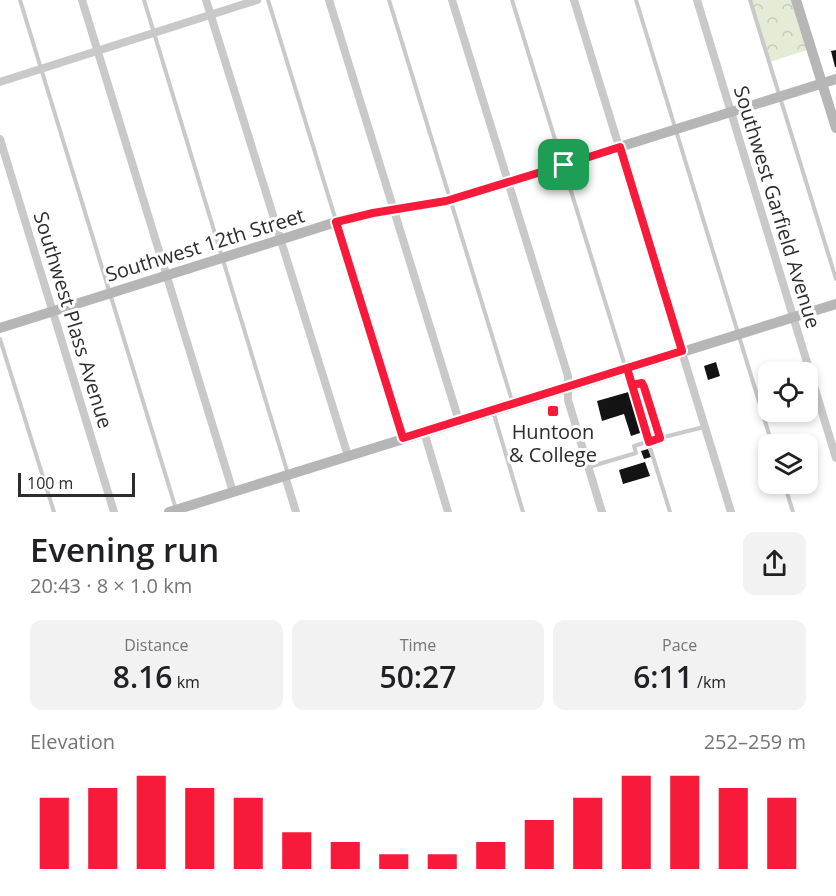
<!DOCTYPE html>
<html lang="en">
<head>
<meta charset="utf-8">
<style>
	:root { --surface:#fff; --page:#f2f2f2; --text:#202124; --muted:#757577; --accent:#f71a3a }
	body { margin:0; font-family:"Open Sans",sans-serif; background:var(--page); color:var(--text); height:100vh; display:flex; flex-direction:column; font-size:22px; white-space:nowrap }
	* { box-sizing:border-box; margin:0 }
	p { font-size:20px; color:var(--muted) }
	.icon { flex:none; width:33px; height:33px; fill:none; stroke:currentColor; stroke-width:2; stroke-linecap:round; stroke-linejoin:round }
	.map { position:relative; height:512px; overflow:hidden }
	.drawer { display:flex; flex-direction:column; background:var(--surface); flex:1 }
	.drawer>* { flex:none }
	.fabs { position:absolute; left:758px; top:362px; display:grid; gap:12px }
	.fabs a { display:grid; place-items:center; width:60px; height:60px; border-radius:12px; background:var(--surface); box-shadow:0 3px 9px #0003; font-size:30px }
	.scale { position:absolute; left:18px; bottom:15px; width:117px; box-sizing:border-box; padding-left:6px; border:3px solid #2c2c2c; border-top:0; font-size:16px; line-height:21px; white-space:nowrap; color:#2c2c2c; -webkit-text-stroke:4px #fff; paint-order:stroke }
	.pin { position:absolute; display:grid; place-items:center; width:51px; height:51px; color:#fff; margin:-26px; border-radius:12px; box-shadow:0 3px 9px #0006 }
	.round { display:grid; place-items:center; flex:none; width:63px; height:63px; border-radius:12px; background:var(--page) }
	.summary { display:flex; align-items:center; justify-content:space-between; height:102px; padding:0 30px }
	h1 { font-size:33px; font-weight:600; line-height:45px }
	.stats { display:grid; grid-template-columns:repeat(3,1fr); gap:9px; height:102px; padding:6px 30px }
	.stats div { display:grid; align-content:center; border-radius:12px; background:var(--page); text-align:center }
	.stats b { font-size:30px; font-weight:600 }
	.stats small { font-size:16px; font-weight:400 }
	.stats p { font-size:16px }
	.chart { height:168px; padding:12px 30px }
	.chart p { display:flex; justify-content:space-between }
	.chart svg { width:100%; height:108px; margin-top:6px; stroke:var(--accent); stroke-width:6 }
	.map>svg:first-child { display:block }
	.forest { fill:url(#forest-crowns) }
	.building { fill:#131313 }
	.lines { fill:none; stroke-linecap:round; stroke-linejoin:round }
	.service { stroke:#c9c9c9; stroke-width:4 }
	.minor { stroke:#c9c9c9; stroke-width:8 }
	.secondary { stroke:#b6b6b6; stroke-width:10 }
	.route-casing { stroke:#fff; stroke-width:12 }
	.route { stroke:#f71a3a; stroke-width:8 }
	.poi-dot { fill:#f71a3a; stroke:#fff; stroke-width:2 }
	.labels { text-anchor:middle; stroke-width:6; stroke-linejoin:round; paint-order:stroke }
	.street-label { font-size:20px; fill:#2c2c2c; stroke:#fff }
	.poi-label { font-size:20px; fill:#2c2c2c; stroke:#fff }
</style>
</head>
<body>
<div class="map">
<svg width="836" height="512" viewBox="0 0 836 512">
	<defs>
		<pattern id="forest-crowns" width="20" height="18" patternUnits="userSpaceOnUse" patternTransform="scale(1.5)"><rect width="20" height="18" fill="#e4ecd7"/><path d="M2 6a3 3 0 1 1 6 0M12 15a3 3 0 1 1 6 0" fill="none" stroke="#c4cbb9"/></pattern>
	</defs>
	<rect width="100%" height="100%" fill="#fff"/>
	<polygon class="forest" points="751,0 791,0 807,50 770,62"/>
	<g class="building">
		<polygon points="836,50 836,67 835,67 831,51"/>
		<polygon points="716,362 720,376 708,380 704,366"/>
		<polygon points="632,391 643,432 631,436 624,414 602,421 597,401"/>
		<polygon points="648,449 651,457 644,459 641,451"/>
		<polygon points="645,462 650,476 623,484 619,470"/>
	</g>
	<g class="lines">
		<g class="service">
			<polyline points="20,0 176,509"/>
			<polyline points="144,0 288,474"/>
			<polyline points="268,0 403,438"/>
			<polyline points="389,0 513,404"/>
			<polyline points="512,0 670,512"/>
			<polyline points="636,0 772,444"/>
			<polyline points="750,0 836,279"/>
			<polyline points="0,339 54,512"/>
			<polyline points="632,385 642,383 644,387 660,438 704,427"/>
			<polyline points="493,411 523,512"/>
			<polyline points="589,467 636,453 634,446 660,438"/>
			<polyline points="784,483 793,512"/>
		</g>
		<g class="minor">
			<polyline points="82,0 233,492"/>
			<polyline points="206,0 348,456"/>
			<polyline points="329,0 459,421"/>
			<polyline points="452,0 568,376 568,400 602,512"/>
			<polyline points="574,0 731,512"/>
			<polyline points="697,0 836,458"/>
			<polyline points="0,82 257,0"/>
			<polyline points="0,139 114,512"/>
			<polyline points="424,432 448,512"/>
			<polyline points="285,476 296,512"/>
		</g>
		<g class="secondary">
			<polyline points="796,0 836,128"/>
			<polyline points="0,328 352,217 451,200 836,79"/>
			<polyline points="169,512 836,304"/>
		</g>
	</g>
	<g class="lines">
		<defs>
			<polyline id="route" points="564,165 446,201 373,213 336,222 403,438 627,368 649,442 660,438 644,387 642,383 632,385 627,368 682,351 620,147 564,165"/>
		</defs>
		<use href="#route" class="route-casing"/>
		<use href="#route" class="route"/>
	</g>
	<rect class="poi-dot" x="547" y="405" width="12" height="12" rx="3"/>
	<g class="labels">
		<g class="street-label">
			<text transform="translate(777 207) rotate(73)" y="7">Southwest Garfield Avenue</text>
			<text transform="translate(205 245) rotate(-17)" y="7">Southwest 12th Street</text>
			<text transform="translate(73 320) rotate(73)" y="7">Southwest Plass Avenue</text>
		</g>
		<g class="poi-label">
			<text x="553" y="439">Huntoon<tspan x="553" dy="23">&amp; College</tspan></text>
		</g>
	</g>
</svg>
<div class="fabs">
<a><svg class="icon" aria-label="locate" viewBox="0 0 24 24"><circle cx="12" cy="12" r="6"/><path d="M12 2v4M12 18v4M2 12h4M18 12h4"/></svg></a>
<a><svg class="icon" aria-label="layers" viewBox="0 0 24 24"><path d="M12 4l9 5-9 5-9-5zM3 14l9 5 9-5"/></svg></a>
</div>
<div class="scale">100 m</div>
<div class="pin" style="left:564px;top:165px;background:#1e9e55"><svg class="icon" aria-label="arrive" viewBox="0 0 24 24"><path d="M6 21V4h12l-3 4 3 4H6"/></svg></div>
</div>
<section class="drawer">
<div class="summary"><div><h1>Evening run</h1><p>20:43 · 8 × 1.0 km</p></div><a class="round"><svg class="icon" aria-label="share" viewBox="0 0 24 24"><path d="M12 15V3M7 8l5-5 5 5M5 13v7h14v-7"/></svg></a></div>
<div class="stats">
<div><p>Distance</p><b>8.16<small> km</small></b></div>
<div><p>Time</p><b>50:27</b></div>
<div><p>Pace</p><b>6:11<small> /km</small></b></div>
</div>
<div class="chart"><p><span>Elevation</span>252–259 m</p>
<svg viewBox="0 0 160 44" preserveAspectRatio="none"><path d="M5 44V15M15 44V11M25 44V6M35 44V11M45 44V15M55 44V29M65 44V33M75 44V38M85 44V38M95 44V33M105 44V24M115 44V15M125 44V6M135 44V6M145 44V11M155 44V15"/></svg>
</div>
</section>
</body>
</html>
